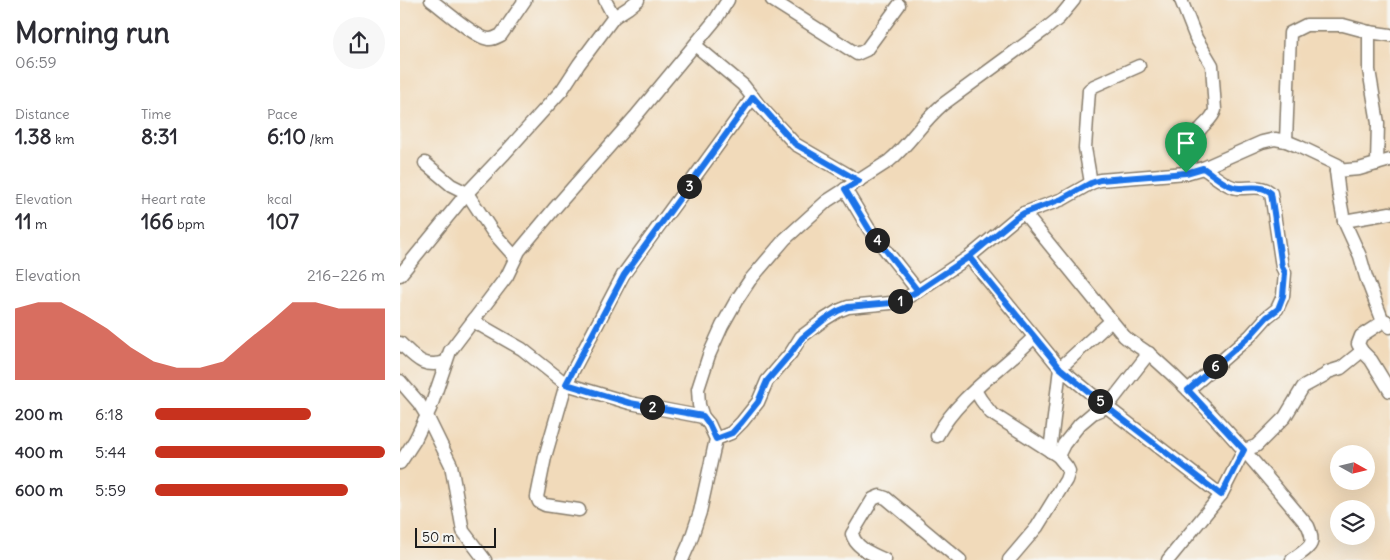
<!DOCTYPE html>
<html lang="en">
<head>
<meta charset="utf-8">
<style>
	:root { --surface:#fff; --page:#f7f7f7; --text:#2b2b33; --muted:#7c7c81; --accent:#c8321e }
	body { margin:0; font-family:Delius,sans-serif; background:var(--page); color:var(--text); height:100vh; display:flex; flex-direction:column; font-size:19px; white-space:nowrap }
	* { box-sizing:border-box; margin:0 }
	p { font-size:16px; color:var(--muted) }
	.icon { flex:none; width:28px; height:28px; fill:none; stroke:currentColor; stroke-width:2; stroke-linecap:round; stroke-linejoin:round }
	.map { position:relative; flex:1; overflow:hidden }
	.panel { display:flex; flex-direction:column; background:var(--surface); width:400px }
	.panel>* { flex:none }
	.needle { width:32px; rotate:98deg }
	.controls { position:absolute; left:930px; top:445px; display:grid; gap:10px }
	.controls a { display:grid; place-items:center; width:45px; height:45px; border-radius:50%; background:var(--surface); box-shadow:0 5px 20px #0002; font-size:25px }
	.scale { position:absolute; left:15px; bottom:12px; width:81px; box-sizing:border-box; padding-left:5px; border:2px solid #1c1c1c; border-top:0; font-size:14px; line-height:18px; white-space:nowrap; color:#1c1c1c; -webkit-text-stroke:4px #f6f6f2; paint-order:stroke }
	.pin { position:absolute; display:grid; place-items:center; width:42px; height:42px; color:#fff; margin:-51px -21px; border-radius:50% 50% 50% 0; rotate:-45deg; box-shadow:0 0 5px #0007 }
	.pin .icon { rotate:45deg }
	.km { position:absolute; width:25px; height:25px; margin:-12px; border-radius:50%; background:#222; color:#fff; font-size:14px; line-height:25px; text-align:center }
	.round { display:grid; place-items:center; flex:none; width:52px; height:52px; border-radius:26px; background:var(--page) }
	.summary { display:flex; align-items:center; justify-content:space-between; height:85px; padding:0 15px }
	h1 { font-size:28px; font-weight:800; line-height:38px }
	.figures { display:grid; grid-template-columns:repeat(3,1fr); gap:8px; height:85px; padding:5px 15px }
	.figures div { display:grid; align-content:center }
	.figures b { font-size:21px; font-weight:800 }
	.figures small { font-size:14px; font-weight:400 }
	.figures p { font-size:14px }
	.chart { height:140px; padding:10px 15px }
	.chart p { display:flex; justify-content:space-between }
	.chart svg { width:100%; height:90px; margin-top:5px; fill:var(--accent); opacity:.7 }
	ul { padding:0 15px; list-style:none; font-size:16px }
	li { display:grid; grid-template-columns:80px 60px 1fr; align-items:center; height:38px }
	li i { height:12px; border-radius:6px; background:var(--accent) }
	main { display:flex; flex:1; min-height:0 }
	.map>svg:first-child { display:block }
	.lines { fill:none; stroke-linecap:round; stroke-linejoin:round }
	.street-casing { stroke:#867b6b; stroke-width:15 }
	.street { stroke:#fff; stroke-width:12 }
	.route-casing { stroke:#fff; stroke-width:10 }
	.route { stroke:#1a73e8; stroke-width:6 }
</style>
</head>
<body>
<main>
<section class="panel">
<div class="summary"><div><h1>Morning run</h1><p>06:59</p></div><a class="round"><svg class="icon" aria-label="share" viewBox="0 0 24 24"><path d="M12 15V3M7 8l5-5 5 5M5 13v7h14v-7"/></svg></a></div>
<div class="figures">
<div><p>Distance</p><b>1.38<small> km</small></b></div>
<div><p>Time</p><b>8:31</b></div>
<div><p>Pace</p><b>6:10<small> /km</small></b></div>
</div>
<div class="figures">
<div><p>Elevation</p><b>11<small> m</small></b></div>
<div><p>Heart rate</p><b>166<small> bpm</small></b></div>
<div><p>kcal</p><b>107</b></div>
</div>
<div class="chart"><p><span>Elevation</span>216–226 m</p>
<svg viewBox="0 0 160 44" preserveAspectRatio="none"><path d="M0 44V9L10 6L20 6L30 12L40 19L50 28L60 35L70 38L80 38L90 35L100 25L110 16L120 6L130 6L140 9L150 9L160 9V44z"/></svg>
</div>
<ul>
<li><b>200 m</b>6:18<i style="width:68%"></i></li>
<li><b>400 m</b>5:44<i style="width:100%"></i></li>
<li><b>600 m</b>5:59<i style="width:84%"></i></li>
</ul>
</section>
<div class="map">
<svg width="990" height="560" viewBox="0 0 990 560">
	<rect width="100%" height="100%" fill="#f6f6f2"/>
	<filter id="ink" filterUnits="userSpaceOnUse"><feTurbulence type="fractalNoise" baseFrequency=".02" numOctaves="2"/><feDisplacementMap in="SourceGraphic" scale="10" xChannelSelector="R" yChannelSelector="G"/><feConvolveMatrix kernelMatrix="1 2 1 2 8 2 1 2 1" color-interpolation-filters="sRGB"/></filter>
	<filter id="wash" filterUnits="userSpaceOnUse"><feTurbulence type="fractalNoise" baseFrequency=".0096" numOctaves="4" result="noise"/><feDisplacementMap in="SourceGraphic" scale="20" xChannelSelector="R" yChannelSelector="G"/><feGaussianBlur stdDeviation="1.12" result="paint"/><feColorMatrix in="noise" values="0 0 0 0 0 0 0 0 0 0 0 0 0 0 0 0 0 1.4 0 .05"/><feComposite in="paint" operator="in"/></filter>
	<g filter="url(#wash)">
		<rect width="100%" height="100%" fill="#f1daba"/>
	</g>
	<g filter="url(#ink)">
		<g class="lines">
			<defs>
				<g id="street">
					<path d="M31 0C42 8 78 40 90 39 94 39 97 37 101 35L125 0"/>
					<polyline points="372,0 457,54 466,50 499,5"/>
					<path d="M781 0 796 38 812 65 815 110C812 121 802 124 798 133L786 173"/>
					<polyline points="214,17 228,8 238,0"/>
					<polyline points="969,32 969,70 978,123 977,164"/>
					<polyline points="295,45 343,85 358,104 395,144 459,181"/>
					<polyline points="886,141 890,33 906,25 943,25 969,32 990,35"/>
					<polyline points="25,163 51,185 67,193 92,231 115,257"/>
					<polyline points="936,171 939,194 944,221 960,256 966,277 982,319 986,321 990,327"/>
					<polyline points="691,183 685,148 689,90 694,86 739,66"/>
					<polyline points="445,189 469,229 518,291"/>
					<path d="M624 213 724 336C734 345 746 350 755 359 811 408 860 469 908 526 917 547 908 547 892 560"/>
					<polyline points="944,221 990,213"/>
					<polyline points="569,257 660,368 707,407 821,495"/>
					<polyline points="0,275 67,193 105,153 162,90 179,64 214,17 205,0"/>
					<polyline points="73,321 122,349 166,384 230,403 303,417"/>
					<polyline points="986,321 981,323 961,336 958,344 962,351 971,360 990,391"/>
					<path d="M0 343C16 358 23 369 46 362"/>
					<polyline points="0,381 19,403 27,416 51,465 63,531 85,560"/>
					<polyline points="575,390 581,400 591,413 658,456 667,467 669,471 666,480 637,527 609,560"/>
					<path d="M788 390 850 336 867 317 877 309 883 296 885 273 882 267 871 193C862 184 849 189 837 188 827 187 812 174 803 168"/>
					<path d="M537 436C559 395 602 370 634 337"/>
					<polyline points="316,439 331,433 342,422 358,402 367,381 391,353 401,337 425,319 438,311 448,307 491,303 501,301 518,291 569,257 616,218 624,213 663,199 691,183 700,180 786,173 803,168 862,142 875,139 886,141 898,146 938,165 936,171 959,169 990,160"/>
					<polyline points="650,451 660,368 711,321"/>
					<polyline points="658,456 664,444 680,424 693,413 707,407 749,353"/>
					<polyline points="0,463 15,440 30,409 50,351 107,276 119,251 154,209 235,117 316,19 328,0"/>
					<polyline points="179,510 145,505 139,502 137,497 145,457 166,384 223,275 353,97"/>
					<path d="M282 560 290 542 300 512 316 439 309 424 303 417 299 405 298 389 309 355 322 326 336 301 350 280 385 239 427 201 489 161C509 145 522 122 542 105L643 31 659 18 674 0"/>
					<path d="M485 560C473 554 456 549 452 534L473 499 480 496 486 498 560 560"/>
					<polyline points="768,560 821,495 844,450 856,446 885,417 903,387 925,375 928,372 941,368 962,351"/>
				</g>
			</defs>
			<use href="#street" class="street-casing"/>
			<use href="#street" class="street"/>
		</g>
	</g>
	<g class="lines" filter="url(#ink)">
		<defs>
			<path id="route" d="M786 173 700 180 691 183 662 199 624 213 616 218 569 257 518 291 501 300 491 303 448 307 438 311 425 319 402 338 391 353 367 381 358 402 342 422 332 433 316 439 309 424 303 416 230 403 166 384 224 275 353 97 395 144 459 181 445 189 469 229 518 291 569 257 660 368 707 407 821 495 844 450 788 390 850 336 867 317 878 309 883 296 885 273 882 267 871 193C862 185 850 188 839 188 826 187 814 175 803 168L786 173"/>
		</defs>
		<use href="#route" class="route-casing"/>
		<use href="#route" class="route"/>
	</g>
</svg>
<div class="controls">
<a><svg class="needle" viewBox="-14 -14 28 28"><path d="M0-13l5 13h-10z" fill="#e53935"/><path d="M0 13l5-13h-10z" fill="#7c7c81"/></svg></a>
<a><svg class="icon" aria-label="layers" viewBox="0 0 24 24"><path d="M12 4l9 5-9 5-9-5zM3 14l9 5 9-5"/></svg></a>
</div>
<div class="scale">50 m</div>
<div class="pin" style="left:786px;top:173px;background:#1e9e55"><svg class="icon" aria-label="arrive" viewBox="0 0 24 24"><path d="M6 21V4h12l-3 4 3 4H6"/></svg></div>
<b class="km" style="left:500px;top:301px">1</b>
<b class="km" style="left:252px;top:407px">2</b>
<b class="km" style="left:289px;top:186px">3</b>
<b class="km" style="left:477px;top:240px">4</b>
<b class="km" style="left:700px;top:401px">5</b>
<b class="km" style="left:815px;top:366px">6</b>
</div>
</main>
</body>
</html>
